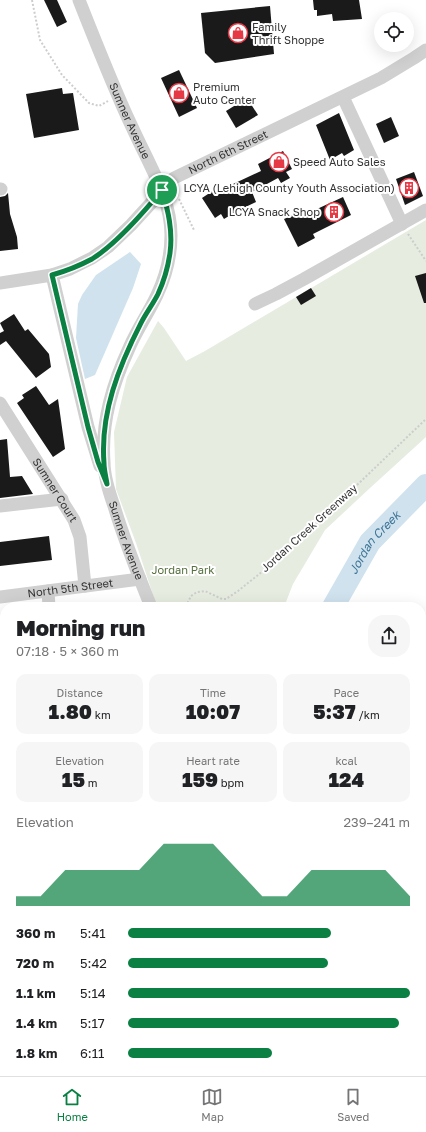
<!DOCTYPE html>
<html lang="en">
<head>
<meta charset="utf-8">
<style>
	:root { --surface:#fff; --page:#f6f6f6; --text:#202124; --muted:#757577; --line:#e0e0e0; --accent:#0b8043 }
	body { margin:0; font-family:"Golos Text",sans-serif; background:var(--page); color:var(--text); height:100vh; display:flex; flex-direction:column; font-size:15px; white-space:nowrap }
	* { box-sizing:border-box; margin:0 }
	p { font-size:13px; color:var(--muted) }
	.icon { flex:none; width:22px; height:22px; fill:none; stroke:currentColor; stroke-width:2; stroke-linecap:round; stroke-linejoin:round }
	.map { position:relative; flex:1; overflow:hidden }
	.side { position:absolute; left:0px; top:602px; width:426px; height:474px; display:flex; flex-direction:column; background:var(--surface); border-radius:16px 16px 0 0; box-shadow:0 4px 16px #0002 }
	.side>* { flex:none }
	.controls { position:absolute; left:374px; top:12px; display:grid; gap:8px }
	.controls a { display:grid; place-items:center; width:40px; height:40px; border-radius:50%; background:var(--surface); box-shadow:0 4px 16px #0002; font-size:20px }
	.pin { position:absolute; display:grid; place-items:center; width:34px; height:34px; color:#fff; margin:-17px; border:2px solid #fff; border-radius:50%; box-shadow:0 1px 4px #0007 }
	.round { display:grid; place-items:center; flex:none; width:42px; height:42px; border-radius:16px; background:var(--page) }
	.head { display:flex; align-items:center; justify-content:space-between; height:68px; padding:0 16px }
	h1 { font-size:22px; font-weight:800; line-height:30px }
	.stats { display:grid; grid-template-columns:repeat(3,1fr); gap:6px; height:68px; padding:4px 16px }
	.stats div { display:grid; align-content:center; border-radius:10px; background:var(--page); text-align:center }
	.stats b { font-size:20px; font-weight:800 }
	.stats small { font-size:11px; font-weight:400 }
	.stats p { font-size:11px }
	.chart { height:112px; padding:8px 16px }
	.chart p { display:flex; justify-content:space-between }
	.chart svg { width:100%; height:72px; margin-top:4px; fill:var(--accent); opacity:.7 }
	ul { padding:0 16px; list-style:none; font-size:13px }
	li { display:grid; grid-template-columns:64px 48px 1fr; align-items:center; height:30px }
	li i { height:10px; border-radius:5px; background:var(--accent) }
	.tab-bar { display:flex; justify-content:space-around; align-items:center; height:56px; border-top:1px solid var(--line); background:var(--surface); font-size:11px; color:var(--muted) }
	.tab-bar a { display:grid; justify-items:center; gap:2px }
	.tab-bar .selected { color:var(--accent) }
	.map>svg:first-child { display:block }
	.green { fill:#e6ecdf }
	.water { fill:#cfe2ee }
	.lines { fill:none; stroke-linecap:round; stroke-linejoin:round }
	.river { stroke:#cfe2ee; stroke-width:22 }
	.building { fill:#1a1a1a }
	.path { stroke:#cdcdcd; stroke-width:2; stroke-dasharray:2 2; stroke-linecap:butt }
	.minor { stroke:#d0d0d0; stroke-width:13 }
	.route-casing { stroke:#fff; stroke-width:8 }
	.route { stroke:#0b8043; stroke-width:5 }
	.labels { text-anchor:middle; stroke-width:4; stroke-linejoin:round; paint-order:stroke }
	.poi-label { font-size:11px; fill:#333; stroke:#fff; text-anchor:start }
	.street-label { font-size:11px; fill:#333; stroke:#fff }
	.park-label { font-size:11px; fill:#56703f; stroke:#fff }
	.water-label { font-size:12px; font-style:italic; fill:#3f7597; stroke:#fff }
</style>
</head>
<body>
<div class="map">
<svg width="426" height="1076" viewBox="0 0 426 1076">
	<rect width="100%" height="100%" fill="#fff"/>
	<polygon class="green" points="426,220 426,437 370,488 325,530 293,584 284,607 157,607 136,543 116,489 114,432 127,377 158,321 164,328 186,361 205,351"/>
	<polygon class="water" points="130,252 141,264 133,288 95,375 85,379 76,338 78,304 82,295 96,275"/>
	<g class="lines">
		<g class="river">
			<path id="s1" d="M333 607 370 542 426 485"/>
			<polyline points="316,1076 317,1071"/>
		</g>
	</g>
	<g class="building">
		<polygon points="44,0 57,0 67,22 57,27"/>
		<polygon points="313,0 359,0 362,19 333,21 332,14 317,16 317,10 314,10"/>
		<polygon points="270,6 274,54 215,63 205,53 201,13"/>
		<polygon points="179,70 197,108 179,117 161,78"/>
		<polygon points="62,88 63,94 73,93 79,130 34,138 26,94"/>
		<polygon points="247,98 258,115 236,128 226,111"/>
		<polygon points="339,113 354,150 344,156 342,153 330,160 316,125"/>
		<polygon points="391,117 399,136 384,143 376,124"/>
		<polygon points="283,151 292,169 286,172 290,178 281,183 278,178 252,192 256,202 237,211 224,219 221,214 215,218 202,198 214,190 216,192 261,171 258,164"/>
		<polygon points="414,172 423,196 405,205 396,179"/>
		<polygon points="8,193 10,214 17,237 18,249 0,251 0,197 5,196"/>
		<polygon points="343,197 351,215 313,234 315,238 298,247 284,219 302,211 304,215"/>
		<polygon points="426,273 426,303 424,303 415,276"/>
		<polygon points="311,288 316,296 301,305 296,297"/>
		<polygon points="14,314 25,331 28,329 49,354 51,367 36,378 6,341 0,345 0,333 4,331 0,323"/>
		<polygon points="36,386 49,405 58,399 65,449 53,457 17,403 24,398 22,395"/>
		<polygon points="7,439 10,477 22,476 33,494 0,498 0,440"/>
		<polygon points="49,536 52,560 0,566 0,542"/>
	</g>
	<g class="lines">
		<g class="path">
			<polyline points="32,0 40,40 62,75 89,103 99,106 108,101"/>
			<polyline points="179,199 194,230"/>
			<polyline points="408,234 426,261"/>
			<polyline points="187,607 187,604 191,596 197,592 205,591 222,599 226,599 238,591 287,552 426,419"/>
			<polyline points="421,689 426,687"/>
			<polyline points="377,1071 380,1071"/>
			<polyline points="199,1076 201,1071"/>
		</g>
		<g class="minor">
			<path id="s2" d="M79 0C94 38 109 76 126 114 132 127 138 140 144 152 157 179 171 205 171 235 171 255 166 276 157 295 149 312 138 328 130 346 113 383 101 421 104 462 104 477 109 492 114 506 124 540 138 574 151 607"/>
			<polyline points="343,97 402,224"/>
			<polyline points="0,189 1,189"/>
			<polyline points="52,275 88,427 100,466"/>
			<path id="s3" d="M0 283 52 275 70 269 92 258 108 247 131 225 174 178 381 78 414 58 426 50"/>
			<polyline points="255,304 276,294 304,279 426,210"/>
			<path id="s4" d="M0 403 74 520 80 537 85 586"/>
			<polyline points="0,506 62,499"/>
			<polyline points="48,591 49,607"/>
			<path id="s5" d="M0 597 140 579"/>
			<polyline points="0,680 5,679"/>
			<polyline points="0,756 5,755"/>
			<polyline points="0,800 1,813"/>
			<polyline points="421,960 426,959"/>
			<polyline points="0,1013 5,1012"/>
			<polyline points="220,1076 221,1071"/>
		</g>
	</g>
	<g class="lines">
		<defs>
			<path id="route" d="M162 190C168 210 173 231 170 253 168 267 164 281 158 294 153 304 146 313 141 323 119 366 100 413 104 463 104 470 106 477 107 484L98 462 88 427 52 275C66 271 79 266 92 259 116 244 144 212 162 190Z"/>
		</defs>
		<use href="#route" class="route-casing"/>
		<use href="#route" class="route"/>
	</g>
	<defs>
		<symbol id="shop-ring" viewBox="-11 -11 22 22"><circle r="9.5" fill="#fff" stroke="#e63946" stroke-width="1.5"/><path d="M-5-2.5h2.3a2.7 3.5 0 0 1 5.4 0H5L5.5 6h-11ZM-1.5-2.5h3a1.5 2.3 0 0 0-3 0Z" fill="#e63946"/></symbol>
		<symbol id="building-ring" viewBox="-11 -11 22 22"><circle r="9.5" fill="#fff" stroke="#e63946" stroke-width="1.5"/><path d="M-4-6H4V6H1V3H-1V6H-4ZM-2.5-4.3h1.7v1.8h-1.7ZM.8-4.3h1.7v1.8H.8ZM-2.5-1h1.7V.8h-1.7ZM.8-1h1.7V.8H.8Z" fill="#e63946"/></symbol>
	</defs>
	<g fill-rule="evenodd">
		<use href="#shop-ring" x="227" y="22" width="22" height="22"/>
		<use href="#shop-ring" x="168" y="82" width="22" height="22"/>
		<use href="#shop-ring" x="268" y="151" width="22" height="22"/>
		<use href="#building-ring" x="398" y="177" width="22" height="22"/>
		<use href="#building-ring" x="323" y="201" width="22" height="22"/>
	</g>
	<g class="labels">
		<g class="poi-label">
			<text x="252" y="31">Family<tspan x="252" dy="13">Thrift Shoppe</tspan></text>
			<text x="193" y="91">Premium<tspan x="193" dy="13">Auto Center</tspan></text>
			<text x="293" y="166">Speed Auto Sales</text>
			<text x="395" y="192" text-anchor="end">LCYA (Lehigh County Youth Association)</text>
			<text x="320" y="216" text-anchor="end">LCYA Snack Shop</text>
		</g>
		<g class="street-label">
			<text dy="4" stroke="none"><textPath href="#s2" startOffset="131">Sumner Avenue</textPath></text>
			<text dy="4" stroke="none"><textPath href="#s3" startOffset="271">North 6th Street</textPath></text>
			<text dy="4" stroke="none"><textPath href="#s4" startOffset="103">Sumner Court</textPath></text>
			<text transform="translate(309 528) rotate(-42)" y="4">Jordan Creek Greenway</text>
			<text dy="4" stroke="none"><textPath href="#s2" startOffset="575">Sumner Avenue</textPath></text>
			<text dy="4" stroke="none"><textPath href="#s5" startOffset="71">North 5th Street</textPath></text>
		</g>
		<g class="park-label">
			<text x="183" y="574">Jordan Park</text>
		</g>
		<g class="water-label">
			<text dy="4" stroke="none"><textPath href="#s1" startOffset="77">Jordan Creek</textPath></text>
		</g>
	</g>
</svg>
<div class="controls">
<a><svg class="icon" aria-label="locate" viewBox="0 0 24 24"><circle cx="12" cy="12" r="6"/><path d="M12 2v4M12 18v4M2 12h4M18 12h4"/></svg></a>
</div>
<div class="pin" style="left:162px;top:190px;background:#1e9e55"><svg class="icon" aria-label="arrive" viewBox="0 0 24 24"><path d="M6 21V4h12l-3 4 3 4H6"/></svg></div>
<section class="side">
<div class="head"><div><h1>Morning run</h1><p>07:18 · 5 × 360 m</p></div><a class="round"><svg class="icon" aria-label="share" viewBox="0 0 24 24"><path d="M12 15V3M7 8l5-5 5 5M5 13v7h14v-7"/></svg></a></div>
<div class="stats">
<div><p>Distance</p><b>1.80<small> km</small></b></div>
<div><p>Time</p><b>10:07</b></div>
<div><p>Pace</p><b>5:37<small> /km</small></b></div>
</div>
<div class="stats">
<div><p>Elevation</p><b>15<small> m</small></b></div>
<div><p>Heart rate</p><b>159<small> bpm</small></b></div>
<div><p>kcal</p><b>124</b></div>
</div>
<div class="chart"><p><span>Elevation</span>239–241 m</p>
<svg viewBox="0 0 160 44" preserveAspectRatio="none"><path d="M0 44V38L10 38L20 22L30 22L40 22L50 22L60 6L70 6L80 6L90 22L100 38L110 38L120 22L130 22L140 22L150 22L160 38V44z"/></svg>
</div>
<ul>
<li><b>360 m</b>5:41<i style="width:72%"></i></li>
<li><b>720 m</b>5:42<i style="width:71%"></i></li>
<li><b>1.1 km</b>5:14<i style="width:100%"></i></li>
<li><b>1.4 km</b>5:17<i style="width:96%"></i></li>
<li><b>1.8 km</b>6:11<i style="width:51%"></i></li>
</ul>
</section>
</div>
<nav class="tab-bar">
<a class="selected"><svg class="icon" aria-label="home" viewBox="0 0 24 24"><path d="M3 11l9-7 9 7M6 9v11h12V9"/></svg>Home</a>
<a><svg class="icon" aria-label="map" viewBox="0 0 24 24"><path d="M3 6l6-2 6 2 6-2v14l-6 2-6-2-6 2zM9 4v14M15 6v14"/></svg>Map</a>
<a><svg class="icon" aria-label="saved" viewBox="0 0 24 24"><path d="M7 4h10v16l-5-4-5 4z"/></svg>Saved</a>
</nav>
</body>
</html>
